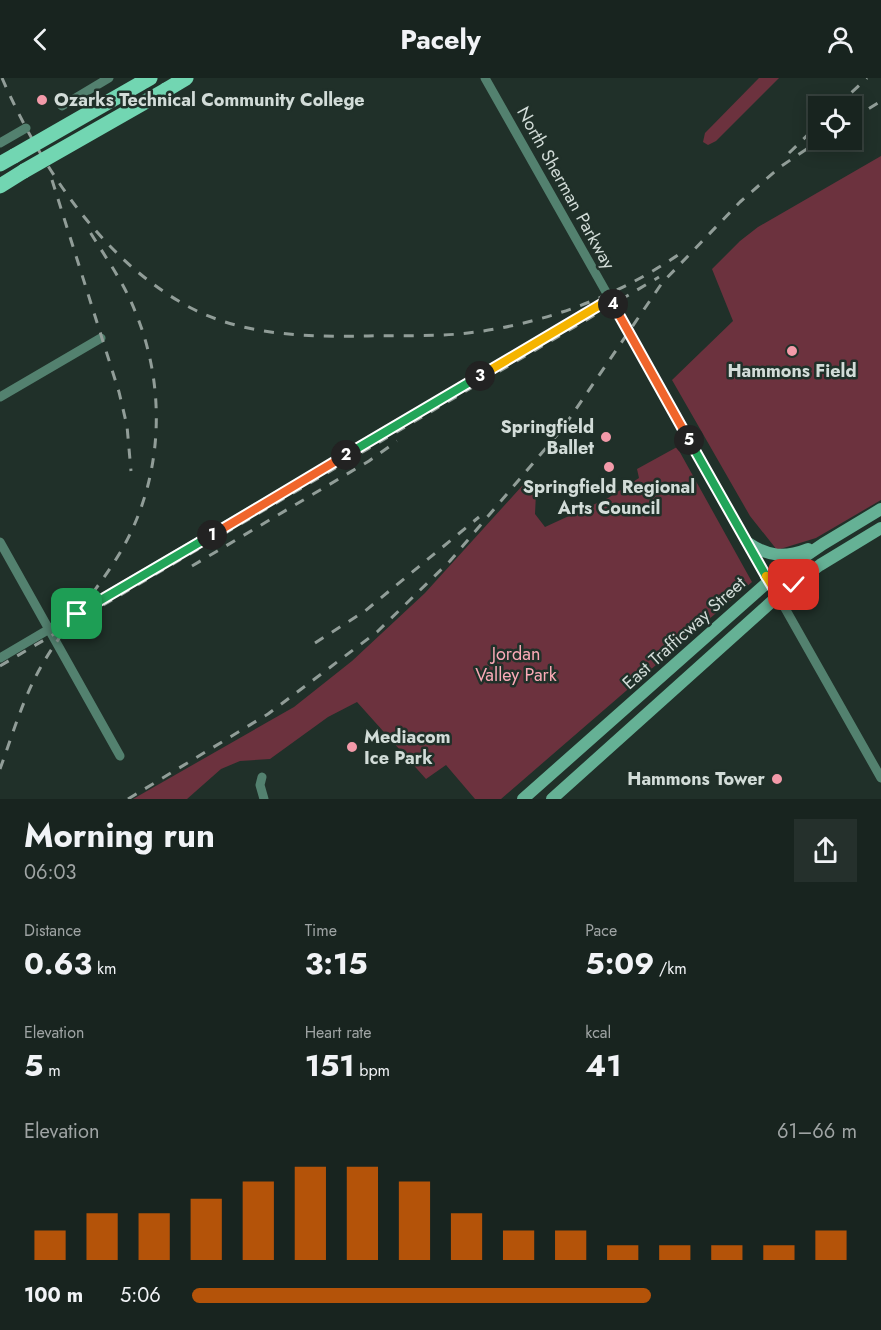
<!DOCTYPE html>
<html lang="en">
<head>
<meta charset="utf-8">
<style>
	:root { --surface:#18241f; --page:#25302c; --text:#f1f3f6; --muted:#9fa4a4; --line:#36413d; --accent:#b45309 }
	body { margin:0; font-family:Jost,sans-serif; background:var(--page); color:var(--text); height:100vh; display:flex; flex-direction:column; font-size:22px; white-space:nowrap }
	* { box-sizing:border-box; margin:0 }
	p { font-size:20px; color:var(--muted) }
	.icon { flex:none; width:33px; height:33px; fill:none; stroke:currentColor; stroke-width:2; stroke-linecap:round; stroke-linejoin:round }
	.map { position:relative; height:721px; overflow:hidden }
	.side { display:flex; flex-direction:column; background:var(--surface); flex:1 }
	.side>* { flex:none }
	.controls { position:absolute; left:808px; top:18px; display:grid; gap:12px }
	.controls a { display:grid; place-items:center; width:54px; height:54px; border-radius:0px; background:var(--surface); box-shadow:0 3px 15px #0003,0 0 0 2px var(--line); font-size:30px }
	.pin { position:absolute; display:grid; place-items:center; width:51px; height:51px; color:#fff; margin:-26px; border-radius:12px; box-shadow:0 3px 9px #0006 }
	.km { position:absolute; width:30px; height:30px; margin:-15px; border-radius:50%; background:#222; color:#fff; font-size:16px; line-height:30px; text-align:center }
	.round { display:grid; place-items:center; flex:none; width:63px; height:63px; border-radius:0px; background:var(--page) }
	.overview { display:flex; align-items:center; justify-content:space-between; height:102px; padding:0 24px }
	h1 { font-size:33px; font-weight:700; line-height:45px }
	.stats { display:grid; grid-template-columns:repeat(3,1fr); gap:9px; height:102px; padding:6px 24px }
	.stats div { display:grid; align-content:center }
	.stats b { font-size:30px; font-weight:700 }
	.stats small { font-size:16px; font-weight:400 }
	.stats p { font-size:16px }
	.chart { height:168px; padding:12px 24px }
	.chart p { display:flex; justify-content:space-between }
	.chart svg { width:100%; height:108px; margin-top:6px; stroke:var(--accent); stroke-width:6 }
	ul { padding:0 24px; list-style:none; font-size:20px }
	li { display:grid; grid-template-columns:96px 72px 1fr; align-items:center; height:45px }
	li i { height:15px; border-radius:8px; background:var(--accent) }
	header { display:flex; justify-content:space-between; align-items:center; height:78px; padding:0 24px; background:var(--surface); font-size:27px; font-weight:700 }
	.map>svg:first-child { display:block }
	.green { fill:#6c323e }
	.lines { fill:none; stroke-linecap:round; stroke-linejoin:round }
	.minor { stroke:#53816f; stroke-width:9 }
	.secondary { stroke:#65b195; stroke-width:12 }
	.primary { stroke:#72d6b2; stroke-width:15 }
	.rail { stroke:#919d98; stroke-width:3; stroke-dasharray:10 10; stroke-linecap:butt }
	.primary-bridge { stroke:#72d6b2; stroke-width:15 }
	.split-1-casing { stroke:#fff; stroke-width:12 }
	.split-2-casing { stroke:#fff; stroke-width:12 }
	.split-3-casing { stroke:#fff; stroke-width:12 }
	.split-4-casing { stroke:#fff; stroke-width:12 }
	.split-5-casing { stroke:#fff; stroke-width:12 }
	.split-6-casing { stroke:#fff; stroke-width:12 }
	.split-7-casing { stroke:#fff; stroke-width:12 }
	.split-1 { stroke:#22a559; stroke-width:8 }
	.split-2 { stroke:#f0652b; stroke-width:8 }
	.split-3 { stroke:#22a559; stroke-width:8 }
	.split-4 { stroke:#f5b400; stroke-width:8 }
	.split-5 { stroke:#f0652b; stroke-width:8 }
	.split-6 { stroke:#22a559; stroke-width:8 }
	.split-7 { stroke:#f5b400; stroke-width:8 }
	.poi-dot { fill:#f39aa9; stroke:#203029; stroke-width:2 }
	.labels { text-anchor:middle; stroke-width:5; stroke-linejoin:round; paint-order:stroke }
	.poi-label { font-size:18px; font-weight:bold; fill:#d2dcd8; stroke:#203029; text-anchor:start }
	.street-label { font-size:18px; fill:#d2dcd8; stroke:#203029 }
	.park-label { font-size:18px; fill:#faaab7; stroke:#203029 }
</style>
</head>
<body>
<header><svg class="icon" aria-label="back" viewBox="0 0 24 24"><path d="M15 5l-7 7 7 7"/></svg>Pacely<svg class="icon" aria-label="person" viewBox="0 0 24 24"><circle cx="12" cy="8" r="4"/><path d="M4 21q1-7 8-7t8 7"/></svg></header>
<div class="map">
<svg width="881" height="721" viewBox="0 0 881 721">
	<rect width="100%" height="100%" fill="#203029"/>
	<g class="green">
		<polygon points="759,0 779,0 716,63 708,67 703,64 705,55"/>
		<polygon points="881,78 881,422 816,460 777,472 750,438 672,302 733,243 712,191 740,163 758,149"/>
		<polygon points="677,369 752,504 501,721 475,721 446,687 426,701 357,624 328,639 270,681 240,683 221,691 187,721 133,721 294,629 352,583 425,515 522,408 536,415 535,436 545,449 608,420 639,400 637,391"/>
	</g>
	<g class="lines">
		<g class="minor">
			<polyline points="485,0 881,700"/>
			<polyline points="62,28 109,0"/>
			<polyline points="0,65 26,50"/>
			<polyline points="0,319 101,260"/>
			<polyline points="0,464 120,678"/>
			<polyline points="0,580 610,221"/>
			<polyline points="262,699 260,707 264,721"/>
		</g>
		<g class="secondary">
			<path d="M748 465C769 479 785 480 808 471"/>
			<polyline points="523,721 769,503 823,466 881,431"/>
			<polyline points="552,721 778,518 820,487 881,450"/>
		</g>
		<g class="primary">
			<polyline points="166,12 186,0"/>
			<polyline points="0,86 14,78"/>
			<polyline points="0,108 24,93"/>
		</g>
		<g class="rail">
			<path d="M2 0C41 89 102 183 191 230 245 258 309 259 368 258 401 257 435 259 468 255 545 246 622 217 685 172"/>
			<polyline points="837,28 867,0"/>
			<polyline points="852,41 881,23"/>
			<polyline points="789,75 819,46"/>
			<polyline points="52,102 119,314 127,348 131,393"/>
			<polyline points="192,488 369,383 397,363"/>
			<polyline points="315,565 365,533 479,439"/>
			<polyline points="0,588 659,199"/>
			<path d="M0 691C11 661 21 627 36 598 58 555 93 519 118 478 163 405 168 312 135 233 124 205 106 180 90 154"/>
			<polyline points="128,721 268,636 377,554 450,483 563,350 662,205 740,124 780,89 820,62"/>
		</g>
		<g class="primary-bridge">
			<polyline points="14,78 150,0"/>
			<polyline points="24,93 166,12"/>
		</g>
	</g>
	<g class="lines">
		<defs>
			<polyline id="split-1" points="77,536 212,457"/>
			<polyline id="split-2" points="212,457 346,377"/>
			<polyline id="split-3" points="346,377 480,298"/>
			<polyline id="split-4" points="480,298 610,221 613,226"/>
			<polyline id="split-5" points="613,226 689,362"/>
			<polyline id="split-6" points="689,362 766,498"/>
			<polyline id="split-7" points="766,498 778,518 794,507"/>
		</defs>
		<use href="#split-1" class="split-1-casing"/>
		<use href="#split-2" class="split-2-casing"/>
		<use href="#split-3" class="split-3-casing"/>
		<use href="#split-4" class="split-4-casing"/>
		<use href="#split-5" class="split-5-casing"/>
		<use href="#split-6" class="split-6-casing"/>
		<use href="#split-7" class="split-7-casing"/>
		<use href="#split-1" class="split-1"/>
		<use href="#split-2" class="split-2"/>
		<use href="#split-3" class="split-3"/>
		<use href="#split-4" class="split-4"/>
		<use href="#split-5" class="split-5"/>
		<use href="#split-6" class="split-6"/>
		<use href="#split-7" class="split-7"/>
	</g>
	<g class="poi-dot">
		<circle cx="42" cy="22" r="6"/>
		<circle cx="792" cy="273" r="6"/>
		<circle cx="606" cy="359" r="6"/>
		<circle cx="609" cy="389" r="6"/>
		<circle cx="352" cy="669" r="6"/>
		<circle cx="777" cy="701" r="6"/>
	</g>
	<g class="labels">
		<g class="poi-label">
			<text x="54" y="28">Ozarks Technical Community College</text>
			<text x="792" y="299" text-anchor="middle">Hammons Field</text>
			<text x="594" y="355" text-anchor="end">Springfield<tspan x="594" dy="21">Ballet</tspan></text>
			<text x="609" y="415" text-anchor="middle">Springfield Regional<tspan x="609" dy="21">Arts Council</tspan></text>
			<text x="364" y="665">Mediacom<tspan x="364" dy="21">Ice Park</tspan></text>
			<text x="765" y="707" text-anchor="end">Hammons Tower</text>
		</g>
		<g class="street-label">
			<text transform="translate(566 110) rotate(61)" y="6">North Sherman Parkway</text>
			<text transform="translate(684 555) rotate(-42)" y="6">East Trafficway Street</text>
		</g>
		<g class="park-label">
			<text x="516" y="582">Jordan<tspan x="516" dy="21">Valley Park</tspan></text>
		</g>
	</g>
</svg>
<div class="controls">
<a><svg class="icon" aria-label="locate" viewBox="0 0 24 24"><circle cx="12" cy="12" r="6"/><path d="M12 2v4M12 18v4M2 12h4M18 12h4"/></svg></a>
</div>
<div class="pin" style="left:77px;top:536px;background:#1e9e55"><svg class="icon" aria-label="arrive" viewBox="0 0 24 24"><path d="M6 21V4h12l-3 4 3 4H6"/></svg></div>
<div class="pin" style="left:794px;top:507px;background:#d93025"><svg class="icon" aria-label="check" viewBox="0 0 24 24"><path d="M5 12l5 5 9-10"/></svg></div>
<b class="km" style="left:212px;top:457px">1</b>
<b class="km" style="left:346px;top:377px">2</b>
<b class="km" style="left:480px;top:298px">3</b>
<b class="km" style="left:613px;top:226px">4</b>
<b class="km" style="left:689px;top:362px">5</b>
</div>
<section class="side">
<div class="overview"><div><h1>Morning run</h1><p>06:03</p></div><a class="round"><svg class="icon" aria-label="share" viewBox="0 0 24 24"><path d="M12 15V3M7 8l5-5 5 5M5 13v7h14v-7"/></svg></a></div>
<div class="stats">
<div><p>Distance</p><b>0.63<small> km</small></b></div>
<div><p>Time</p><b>3:15</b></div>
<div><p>Pace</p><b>5:09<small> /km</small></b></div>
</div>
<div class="stats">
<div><p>Elevation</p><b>5<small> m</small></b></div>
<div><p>Heart rate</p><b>151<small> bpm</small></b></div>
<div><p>kcal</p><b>41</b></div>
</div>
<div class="chart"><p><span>Elevation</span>61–66 m</p>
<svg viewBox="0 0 160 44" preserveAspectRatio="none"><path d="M5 44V32M15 44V25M25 44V25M35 44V19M45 44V12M55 44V6M65 44V6M75 44V12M85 44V25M95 44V32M105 44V32M115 44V38M125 44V38M135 44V38M145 44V38M155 44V32"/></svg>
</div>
<ul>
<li><b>100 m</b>5:06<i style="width:69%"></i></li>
</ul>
</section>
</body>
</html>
